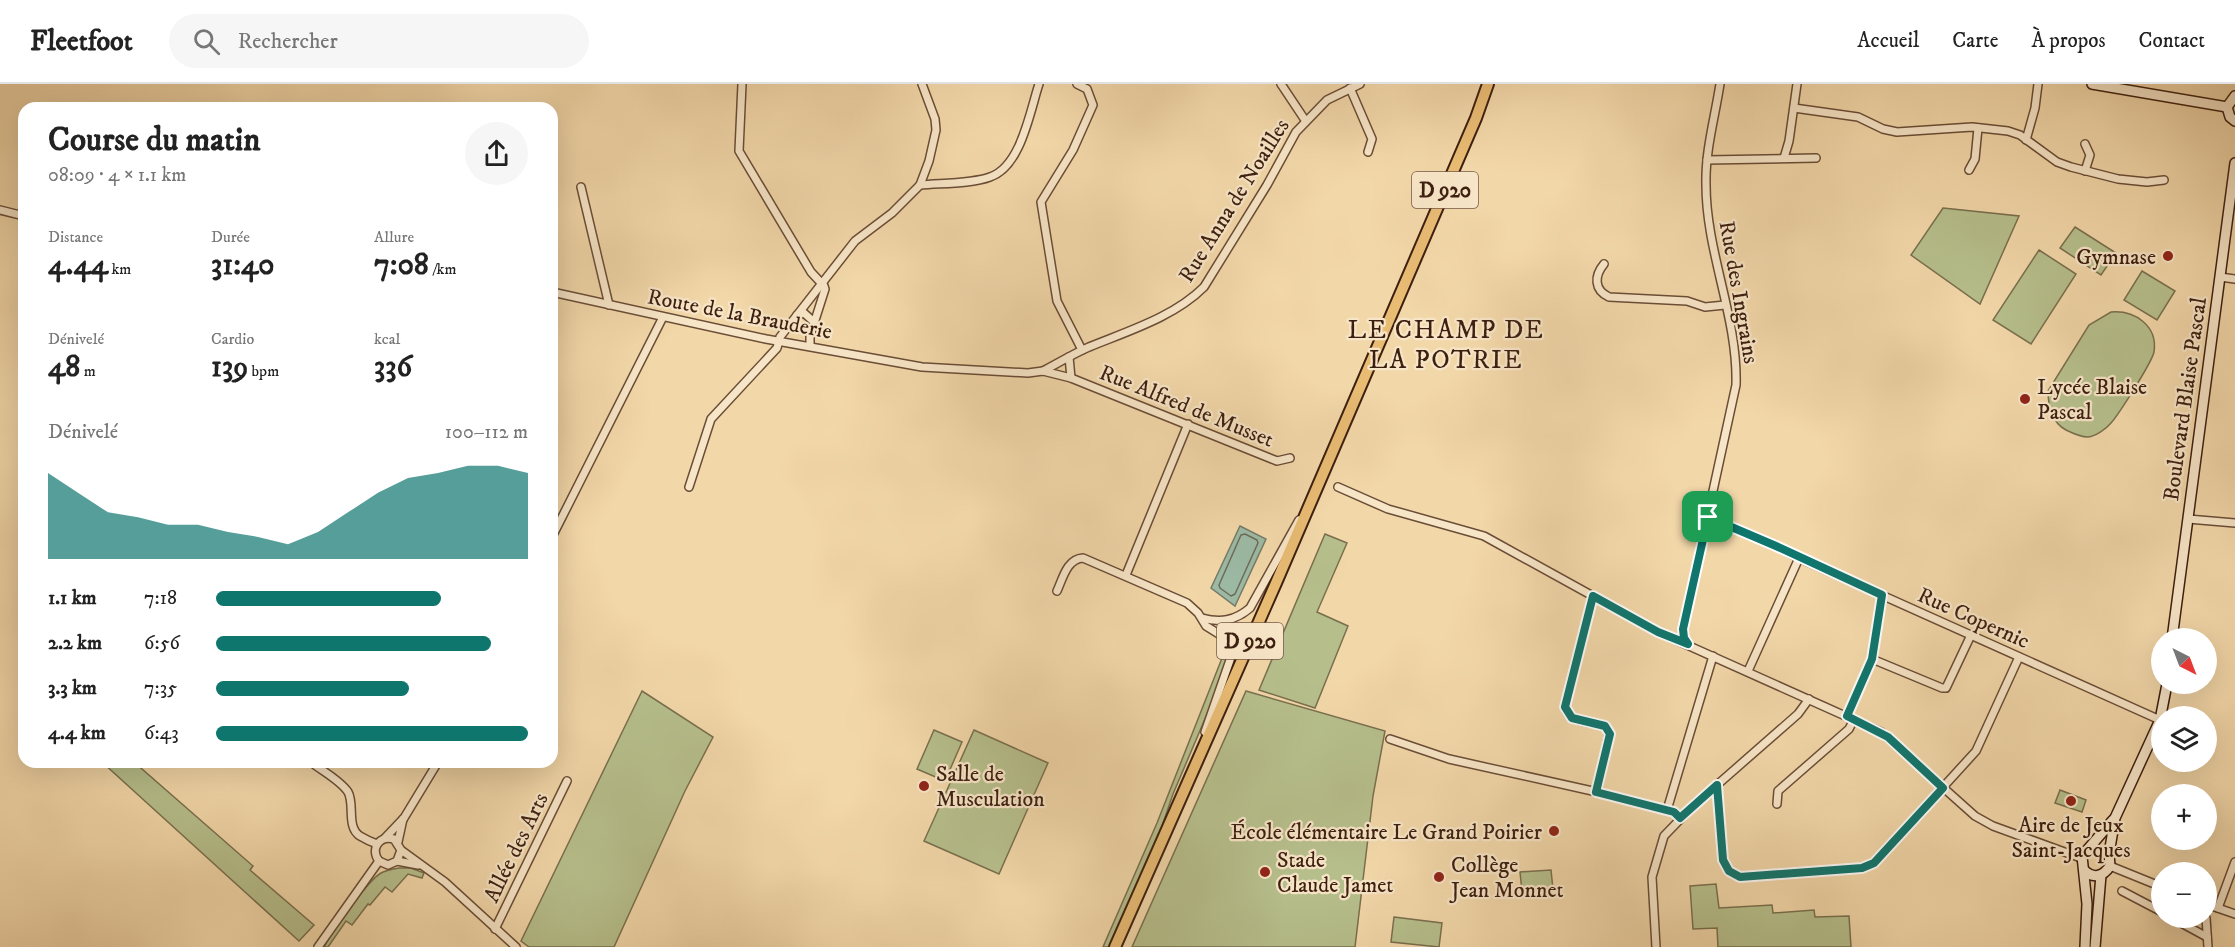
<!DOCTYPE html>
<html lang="fr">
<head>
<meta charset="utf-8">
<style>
	:root { --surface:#fff; --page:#f6f6f6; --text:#222; --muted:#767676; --line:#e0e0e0; --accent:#0f766e }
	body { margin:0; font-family:"IM FELL DW Pica",serif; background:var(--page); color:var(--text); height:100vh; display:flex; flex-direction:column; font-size:22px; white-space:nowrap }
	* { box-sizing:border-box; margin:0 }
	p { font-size:20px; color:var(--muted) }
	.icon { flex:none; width:33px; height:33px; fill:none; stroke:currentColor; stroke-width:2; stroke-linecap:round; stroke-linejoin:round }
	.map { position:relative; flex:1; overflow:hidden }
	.panel { position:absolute; left:18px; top:18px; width:540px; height:666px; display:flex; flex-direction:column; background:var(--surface); border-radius:18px; box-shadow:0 6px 24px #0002 }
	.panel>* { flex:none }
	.needle { width:39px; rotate:138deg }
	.buttons { position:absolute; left:2151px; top:544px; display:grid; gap:12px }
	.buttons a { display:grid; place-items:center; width:66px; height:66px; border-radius:50%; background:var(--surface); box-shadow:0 6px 24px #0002; font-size:30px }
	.pin { position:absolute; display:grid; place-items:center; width:51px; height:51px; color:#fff; margin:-26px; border-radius:12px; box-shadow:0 3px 9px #0006 }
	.round { display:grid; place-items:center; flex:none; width:63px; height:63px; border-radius:32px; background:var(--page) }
	.head { display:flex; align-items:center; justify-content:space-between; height:102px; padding:0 30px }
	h1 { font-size:33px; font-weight:700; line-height:45px }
	.metrics { display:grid; grid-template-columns:repeat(3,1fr); gap:9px; height:102px; padding:6px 30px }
	.metrics div { display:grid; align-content:center }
	.metrics b { font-size:30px; font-weight:700 }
	.metrics small { font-size:16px; font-weight:400 }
	.metrics p { font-size:16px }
	.chart { height:168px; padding:12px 30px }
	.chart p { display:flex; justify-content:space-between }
	.chart svg { width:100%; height:108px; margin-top:6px; fill:var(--accent); opacity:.7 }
	ul { padding:0 30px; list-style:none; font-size:20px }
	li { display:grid; grid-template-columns:96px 72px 1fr; align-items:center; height:45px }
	li i { height:15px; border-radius:8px; background:var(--accent) }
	header { display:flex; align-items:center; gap:36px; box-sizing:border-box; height:84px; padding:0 30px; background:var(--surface); border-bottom:2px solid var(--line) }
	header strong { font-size:28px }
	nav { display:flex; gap:33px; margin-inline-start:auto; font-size:21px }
	.search { width:420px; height:54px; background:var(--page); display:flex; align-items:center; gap:15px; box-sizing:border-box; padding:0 21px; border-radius:33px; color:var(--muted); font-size:22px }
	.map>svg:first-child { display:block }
	.green { fill:#b6bf8c; stroke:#7a6f4e; stroke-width:1.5 }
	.water { fill:#9cbaa5; stroke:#767c69; stroke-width:1.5 }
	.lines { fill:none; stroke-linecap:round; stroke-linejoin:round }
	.shore { stroke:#6c6c5a; stroke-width:1.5 }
	.street-casing { stroke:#6a4d36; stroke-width:10 }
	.secondary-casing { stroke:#3d1f10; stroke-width:12 }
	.primary-casing { stroke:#3d1f10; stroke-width:14 }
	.street { stroke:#f7e5c7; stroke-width:7 }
	.secondary { stroke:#f7e5c7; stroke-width:9 }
	.primary { stroke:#e9bc74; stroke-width:10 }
	.route-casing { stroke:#fff; stroke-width:12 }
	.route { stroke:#0f766e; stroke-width:8 }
	.poi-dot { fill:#8f2418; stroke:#f7e5c7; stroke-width:2 }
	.labels { text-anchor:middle; stroke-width:4.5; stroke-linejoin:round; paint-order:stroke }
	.shield { fill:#f7e5c7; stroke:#755a47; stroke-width:1.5 }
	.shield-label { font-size:21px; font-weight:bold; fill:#3d1f10 }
	.street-label { font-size:22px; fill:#3d1f10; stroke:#f7e5c7 }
	.poi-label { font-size:22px; fill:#3d1f10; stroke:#f7e5c7; text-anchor:start }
	.quarter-label { font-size:26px; letter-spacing:1.5px; fill:#3d1f10; stroke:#f7e5c7 }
</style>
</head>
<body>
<header>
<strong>Fleetfoot</strong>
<div class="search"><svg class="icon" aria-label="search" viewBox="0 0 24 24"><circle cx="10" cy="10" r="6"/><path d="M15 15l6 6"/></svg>Rechercher</div>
<nav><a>Accueil</a><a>Carte</a><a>À propos</a><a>Contact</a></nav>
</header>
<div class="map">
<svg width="2235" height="863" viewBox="0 0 2235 863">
	<rect width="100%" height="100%" fill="#f2d7a9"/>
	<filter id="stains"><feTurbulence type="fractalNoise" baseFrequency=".00333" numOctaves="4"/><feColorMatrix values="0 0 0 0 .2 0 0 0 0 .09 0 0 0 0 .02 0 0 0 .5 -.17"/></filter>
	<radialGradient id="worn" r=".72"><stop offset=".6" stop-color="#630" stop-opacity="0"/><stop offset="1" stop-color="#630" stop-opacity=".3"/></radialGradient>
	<g class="green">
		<polygon points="1943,124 2019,132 1980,220 1911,171"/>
		<polygon points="2075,143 2116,169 2101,191 2060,164"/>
		<polygon points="2039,166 2076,190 2031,260 1993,236"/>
		<polygon points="2142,187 2175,207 2157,236 2124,216"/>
		<path d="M2111 228C2135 226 2158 242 2154 268 2152 278 2119 330 2111 339 2106 345 2096 352 2088 353 2080 353 2072 349 2066 346 2052 339 2048 321 2048 307L2089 241Z"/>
		<polygon points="1325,450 1347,459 1317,528 1348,542 1315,624 1259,606"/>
		<polygon points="1226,564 1227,578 1216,609 1173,710 1161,745 1109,863 1103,863 1157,739"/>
		<polygon points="642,607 713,653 685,707 614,863 529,863 521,857"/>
		<polygon points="1246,607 1385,647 1373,712 1355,863 1132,863"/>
		<polygon points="934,646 962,658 945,697 917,685"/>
		<polygon points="974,646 1048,679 999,790 924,757"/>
		<polygon points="134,678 253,782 250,786 314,841 299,857 103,679"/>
		<polygon points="2060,706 2086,716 2082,728 2055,719"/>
		<path d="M399 784H411L424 789 422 794 408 790 392 808 385 803 370 821 368 820 352 841 346 837 328 863H324C333 847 367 797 381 789 386 786 393 785 399 784Z"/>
		<polygon points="1551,786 1553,805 1522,808 1520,788"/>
		<polygon points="1716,800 1719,824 1772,821 1773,829 1814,826 1815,833 1849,832 1851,863 1718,863 1717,844 1693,845 1690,802"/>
		<polygon points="1394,833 1442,839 1439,863 1391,858"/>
	</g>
	<polygon class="water" points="1240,442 1266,455 1235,522 1211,504"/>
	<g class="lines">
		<polygon class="shore" points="1245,450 1257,456 1258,459 1235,510 1231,512 1220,504 1219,501 1241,451"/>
		<defs>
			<g id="street">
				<polyline points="742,0 739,67 811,188 824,202 825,205 810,252 810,262"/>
				<polyline points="1077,0 1087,5 1093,21 1073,66 1041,118 1057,217 1082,266"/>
				<polyline points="1281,0 1305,36"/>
				<polyline points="1350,4 1372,55 1368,68"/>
				<polyline points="1794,24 1858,33 1883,45 1897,48 1972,43 2008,47 2020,51 2057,78 2071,83 2118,95 2147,98 2164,96"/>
				<polyline points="2026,56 2035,24 2038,0"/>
				<polyline points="1784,74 1789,57 1797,0"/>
				<polyline points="1707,76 1816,74"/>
				<polyline points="1969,86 1975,75 1978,44"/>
				<polyline points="2085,87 2090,71 2085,60"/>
				<path d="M920 101C941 99 971 100 990 93 1021 83 1030 27 1039 0"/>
				<polyline points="581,103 609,221"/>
				<polyline points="0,126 24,132"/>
				<path d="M1604 180C1594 192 1594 206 1609 213L1687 217 1705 223 1725 221"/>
				<polyline points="2220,193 2235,195"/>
				<polyline points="552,208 766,255 922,283 1028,289 1043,287 1071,294 1277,377 1290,374"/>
				<polyline points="797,231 804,229 814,238"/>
				<polyline points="1069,273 1071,294"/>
				<path d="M1043 287C1058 279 1073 270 1089 263 1128 247 1174 233 1204 203L1267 101 1296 48 1327 16 1360 0"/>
				<polyline points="689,403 711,335 777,264 780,253 855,157 892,129 920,101 929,77 936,46 935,35 922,0"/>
				<polyline points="1338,403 1388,425 1484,452 1658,548 1881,648 1975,732 1993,742 2081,774"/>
				<polyline points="1708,433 1776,462 1799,474 2160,636"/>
				<polyline points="2188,435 2235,439"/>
				<polyline points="552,453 663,233"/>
				<polyline points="1126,491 1188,340"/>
				<path d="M1057 507C1063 494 1067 475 1083 474L1187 519 1198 529 1206 542 1227 555 1231 566 1230 576 1205 648"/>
				<path d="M1593 512 1565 623C1569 639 1591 638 1605 642L1609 650 1597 708"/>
				<path d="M1202 534C1220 539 1235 537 1250 524L1299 436"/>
				<path d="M1688 560 1684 554 1683 545 1736 301C1738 234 1706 168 1706 101 1705 67 1715 33 1720 0"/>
				<polyline points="1872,575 1942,604 1946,604 1971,551"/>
				<polyline points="1748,587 1799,474"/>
				<polyline points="1847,632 1872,575 1882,511"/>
				<polyline points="1390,655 1449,675 1597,708 1675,728 1680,733"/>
				<path d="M311 678C322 687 340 696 348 708 355 720 346 743 360 752 365 755 371 758 377 760"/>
				<path d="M1717 701 1723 776C1726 785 1731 789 1740 793L1862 784 1874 779 1976 667 2019 573"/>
				<polyline points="1777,720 1778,707 1849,645 1854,635"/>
				<polyline points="1667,726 1713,572"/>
				<polyline points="385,754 404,734 438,678"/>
				<polyline points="398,758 403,735"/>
				<path d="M401 766 397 777 388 781 379 777C370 765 379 751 394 755L401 766 445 798 516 863"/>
				<polyline points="397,777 418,781"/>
				<polyline points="2110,782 2162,803"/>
				<polyline points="2122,807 2162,828"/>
				<polyline points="2206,820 2235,830"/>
				<polyline points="2218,824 2235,778"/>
				<polyline points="2172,834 2207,853"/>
				<polyline points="2206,834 2208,863"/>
				<polyline points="495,845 567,697"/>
				<polyline points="318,863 379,777"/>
				<polyline points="1656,863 1652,793 1664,752 1693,722 1798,630 1809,615"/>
			</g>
			<g id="secondary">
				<polyline points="2092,0 2227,23"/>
				<polyline points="2235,12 2227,23 2230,33 2235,37"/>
				<polyline points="2172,555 2235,79"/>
				<path d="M2084 786C2093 795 2103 793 2110 782L2109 770 2115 734 2160 636 2167 600"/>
				<polyline points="2085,863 2087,820 2082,772 2113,736"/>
				<polyline points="2095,863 2101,791"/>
			</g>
			<polyline id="primary" points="1115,863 1276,499 1476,34 1488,0"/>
		</defs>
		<use href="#street" class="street-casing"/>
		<use href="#secondary" class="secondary-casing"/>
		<use href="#primary" class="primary-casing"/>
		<use href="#street" class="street"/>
		<use href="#secondary" class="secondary"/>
		<use href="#primary" class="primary"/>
	</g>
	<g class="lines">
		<defs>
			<polygon id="route" points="1708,433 1776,462 1882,511 1872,575 1847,632 1888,653 1943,704 1874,779 1862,784 1740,793 1729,787 1723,776 1717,701 1680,734 1674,728 1596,708 1610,650 1605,642 1572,634 1565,623 1593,512 1658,548 1688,560 1684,554 1683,545"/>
		</defs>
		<use href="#route" class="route-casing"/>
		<use href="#route" class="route"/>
	</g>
	<g class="poi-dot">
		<circle cx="2168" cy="172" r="6"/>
		<circle cx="2025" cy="315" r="6"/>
		<circle cx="924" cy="702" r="6"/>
		<circle cx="2071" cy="717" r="6"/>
		<circle cx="1554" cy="747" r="6"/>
		<circle cx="1265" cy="788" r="6"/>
		<circle cx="1439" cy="793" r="6"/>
	</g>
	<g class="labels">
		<g class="shield">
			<rect x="1412" y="88" width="66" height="36" rx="4.5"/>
			<rect x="1217" y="539" width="66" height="36" rx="4.5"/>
		</g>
		<g class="shield-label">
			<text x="1445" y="113">D 920</text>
			<text x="1250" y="564">D 920</text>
		</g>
		<g class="street-label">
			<text transform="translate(1233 116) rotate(-58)" y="8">Rue Anna de Noailles</text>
			<text transform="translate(1740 208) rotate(80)" y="8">Rue des Ingrains</text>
			<text transform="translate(740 229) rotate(11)" y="8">Route de la Brauderie</text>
			<text transform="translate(2184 315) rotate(-82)" y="8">Boulevard Blaise Pascal</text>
			<text transform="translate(1187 321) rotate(22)" y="8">Rue Alfred de Musset</text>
			<text transform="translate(1974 533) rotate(24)" y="8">Rue Copernic</text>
			<text transform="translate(515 763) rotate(-64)" y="8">Allée des Arts</text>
		</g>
		<g class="poi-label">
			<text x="2156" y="180" text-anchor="end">Gymnase</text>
			<text x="2037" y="310">Lycée Blaise<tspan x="2037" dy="25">Pascal</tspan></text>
			<text x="936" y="697">Salle de<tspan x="936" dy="25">Musculation</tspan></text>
			<text x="2071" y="748" text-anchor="middle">Aire de Jeux<tspan x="2071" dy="25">Saint-Jacques</tspan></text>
			<text x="1542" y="755" text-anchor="end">École élémentaire Le Grand Poirier</text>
			<text x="1277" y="783">Stade<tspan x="1277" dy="25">Claude Jamet</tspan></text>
			<text x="1451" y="788">Collège<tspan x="1451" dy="25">Jean Monnet</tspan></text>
		</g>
		<g class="quarter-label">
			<text x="1446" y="254">LE CHAMP DE<tspan x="1446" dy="30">LA POTRIE</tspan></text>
		</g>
	</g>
	<rect width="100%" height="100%" filter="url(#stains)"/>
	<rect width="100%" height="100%" fill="url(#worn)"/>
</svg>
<div class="buttons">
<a><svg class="needle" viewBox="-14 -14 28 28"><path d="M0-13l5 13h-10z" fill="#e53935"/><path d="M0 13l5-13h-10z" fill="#767676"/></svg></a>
<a><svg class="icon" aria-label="layers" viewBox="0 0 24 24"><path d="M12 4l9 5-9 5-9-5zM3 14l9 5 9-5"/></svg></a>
<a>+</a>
<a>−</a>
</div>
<div class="pin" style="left:1708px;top:433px;background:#1e9e55"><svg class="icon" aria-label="arrive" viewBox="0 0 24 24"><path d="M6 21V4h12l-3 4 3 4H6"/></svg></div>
<section class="panel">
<div class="head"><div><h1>Course du matin</h1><p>08:09 · 4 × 1.1 km</p></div><a class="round"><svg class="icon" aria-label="share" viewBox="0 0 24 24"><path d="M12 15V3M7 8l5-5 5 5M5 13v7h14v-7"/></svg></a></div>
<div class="metrics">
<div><p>Distance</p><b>4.44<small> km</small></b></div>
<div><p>Durée</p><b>31:40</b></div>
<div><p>Allure</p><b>7:08<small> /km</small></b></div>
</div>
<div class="metrics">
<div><p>Dénivelé</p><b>48<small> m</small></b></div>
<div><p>Cardio</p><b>139<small> bpm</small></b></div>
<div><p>kcal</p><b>336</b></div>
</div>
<div class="chart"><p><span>Dénivelé</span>100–112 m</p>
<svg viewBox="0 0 160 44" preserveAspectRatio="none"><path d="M0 44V9L10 17L20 25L30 27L40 30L50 30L60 33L70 35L80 38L90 33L100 25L110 17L120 11L130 9L140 6L150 6L160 9V44z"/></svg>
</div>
<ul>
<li><b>1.1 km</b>7:18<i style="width:72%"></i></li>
<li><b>2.2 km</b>6:56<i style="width:88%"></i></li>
<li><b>3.3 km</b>7:35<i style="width:62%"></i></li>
<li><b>4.4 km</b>6:43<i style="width:100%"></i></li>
</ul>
</section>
</div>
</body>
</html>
